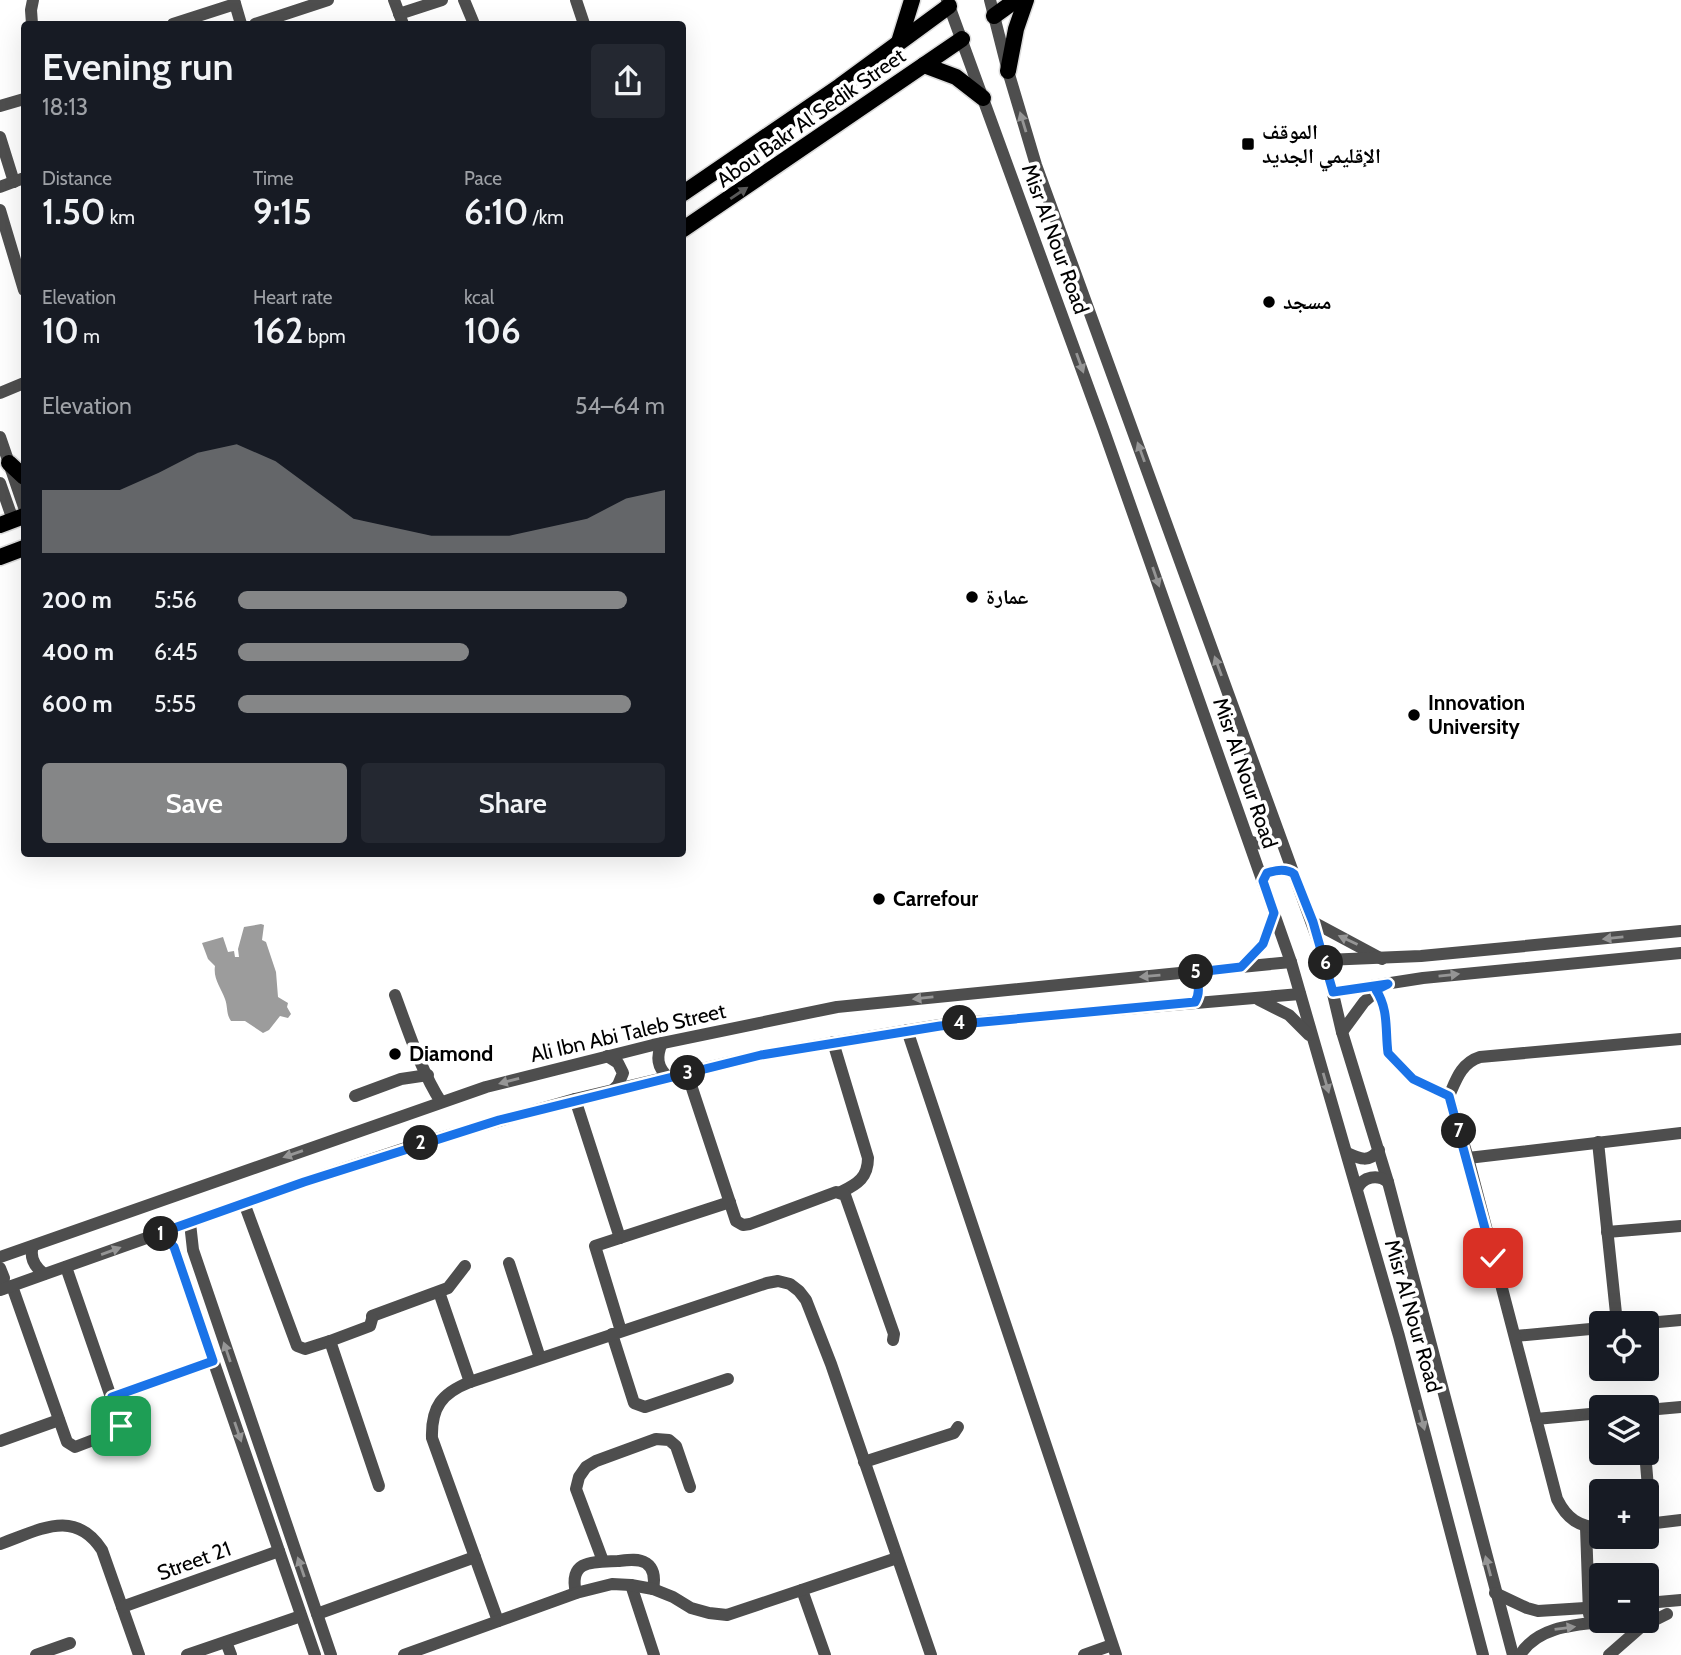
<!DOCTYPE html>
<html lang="en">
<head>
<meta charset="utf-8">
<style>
	:root { --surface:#171b24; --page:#242831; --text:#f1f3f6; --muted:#9ea1a6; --accent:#858687 }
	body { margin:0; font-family:Cabin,"Noto Naskh Arabic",sans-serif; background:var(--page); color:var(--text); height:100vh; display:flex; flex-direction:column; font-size:26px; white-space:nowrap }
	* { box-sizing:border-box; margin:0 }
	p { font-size:23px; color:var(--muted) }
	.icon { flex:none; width:38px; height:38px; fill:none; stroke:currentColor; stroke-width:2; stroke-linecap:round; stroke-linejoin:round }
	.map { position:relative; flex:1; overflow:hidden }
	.details { position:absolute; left:21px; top:21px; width:665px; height:836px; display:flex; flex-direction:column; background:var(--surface); border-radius:7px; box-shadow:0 7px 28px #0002 }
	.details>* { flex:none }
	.fabs { position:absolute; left:1589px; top:1311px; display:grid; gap:14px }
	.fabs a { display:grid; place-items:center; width:70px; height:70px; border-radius:7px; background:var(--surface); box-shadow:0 7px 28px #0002; font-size:35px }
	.pin { position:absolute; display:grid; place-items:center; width:60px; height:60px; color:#fff; margin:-30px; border-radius:14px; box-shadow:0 4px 10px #0006 }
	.km { position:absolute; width:35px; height:35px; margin:-18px; border-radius:50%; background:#222; color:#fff; font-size:19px; line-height:35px; text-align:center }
	.round { display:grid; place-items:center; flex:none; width:74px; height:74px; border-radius:7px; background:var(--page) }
	.headline { display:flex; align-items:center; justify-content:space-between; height:119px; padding:0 21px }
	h1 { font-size:38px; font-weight:600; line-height:52px }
	.metrics { display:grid; grid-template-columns:repeat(3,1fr); gap:10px; height:119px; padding:7px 21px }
	.metrics div { display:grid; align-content:center }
	.metrics b { font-size:35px; font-weight:600 }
	.metrics small { font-size:19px; font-weight:400 }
	.metrics p { font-size:19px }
	.chart { height:196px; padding:14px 21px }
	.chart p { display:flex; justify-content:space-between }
	.chart svg { width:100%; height:126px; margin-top:7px; fill:var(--accent); opacity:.7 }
	.primary-button { display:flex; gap:14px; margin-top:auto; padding:14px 21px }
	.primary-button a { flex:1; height:80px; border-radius:7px; background:var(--accent); color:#fff; font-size:28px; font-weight:600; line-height:80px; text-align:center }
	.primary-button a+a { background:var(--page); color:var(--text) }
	ul { padding:0 21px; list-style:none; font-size:23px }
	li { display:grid; grid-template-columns:112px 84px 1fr; align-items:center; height:52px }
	li i { height:18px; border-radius:9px; background:var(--accent) }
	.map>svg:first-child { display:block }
	.water { fill:#9c9c9c }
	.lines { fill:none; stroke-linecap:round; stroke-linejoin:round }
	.major-casing { stroke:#dbdbdb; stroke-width:19 }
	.minor { stroke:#4e4e4e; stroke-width:12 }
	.major { stroke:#000; stroke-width:16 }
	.oneway { fill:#959595 }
	.oneway2 { fill:#595959 }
	.route-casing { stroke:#fff; stroke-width:14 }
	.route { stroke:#1a73e8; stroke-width:9 }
	.poi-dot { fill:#000; stroke:#fff; stroke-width:2.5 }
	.labels { text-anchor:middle; stroke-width:7; stroke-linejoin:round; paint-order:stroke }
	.street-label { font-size:21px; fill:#000; stroke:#fff }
	.poi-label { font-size:21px; font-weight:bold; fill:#000; stroke:#fff; text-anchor:start }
</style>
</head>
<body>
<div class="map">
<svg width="1681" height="1655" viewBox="0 0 1681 1655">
	<rect width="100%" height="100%" fill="#fff"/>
	<path class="water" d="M261 924 264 925 262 940 266 942 276 972 278 997 288 1003 287 1007 291 1014 288 1018 280 1016 269 1030 263 1033 245 1021H231C226 1014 228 1007 225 999 221 988 213 979 215 966L208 959 202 943 223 937 228 952 234 951 235 957H239L238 949 244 927Z"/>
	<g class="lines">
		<defs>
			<g id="major">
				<polyline points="994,16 1016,0"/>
				<polyline points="899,42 912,0"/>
				<polyline points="924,65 956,77 983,98"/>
				<polyline points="1008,71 1016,29 1026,0"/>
				<polyline points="682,194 840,86 949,6"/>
				<polyline points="682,230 962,39"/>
				<polyline points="9,463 24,477"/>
				<polyline points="0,525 24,516"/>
				<polyline points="0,557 24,548"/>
			</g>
		</defs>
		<use href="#major" class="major-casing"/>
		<g class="minor">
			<polyline points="234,0 241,24"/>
			<polyline points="394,0 403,24"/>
			<polyline points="464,0 474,24"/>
			<polyline points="576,0 584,24"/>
			<polyline points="947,0 1103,428 1291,962 1399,1336 1483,1655"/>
			<polyline points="990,0 1008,71 1036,165 1325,960 1342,1032 1388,1182 1513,1655"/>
			<polyline points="399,14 442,0"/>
			<polyline points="32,24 31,10 33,0"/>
			<polyline points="173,24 235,4"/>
			<polyline points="255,24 328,0"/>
			<polyline points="0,106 24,99"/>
			<polyline points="0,137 14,182"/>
			<polyline points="0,187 24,178"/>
			<polyline points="0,210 24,290"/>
			<polyline points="0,393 24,383"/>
			<polyline points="0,437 24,507"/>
			<polyline points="0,483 13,520"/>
			<path d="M1249 841C1260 846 1274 844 1278 832"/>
			<path d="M1263 881 1267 873C1276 870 1286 868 1294 874"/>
			<polyline points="1313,922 1382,959"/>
			<polyline points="1325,960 1421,956 1681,931"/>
			<polyline points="1241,967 1263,944 1274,914"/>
			<path d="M1189 973C1199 981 1201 991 1195 1002"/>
			<path d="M1376 990C1389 1010 1385 1030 1388 1053L1413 1079 1449 1096"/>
			<polyline points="1333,992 1423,978 1681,953"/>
			<path d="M395 995C408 1030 421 1071 441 1102"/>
			<polyline points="1259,1000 1289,1015 1309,1035"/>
			<polyline points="907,1030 1116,1655"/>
			<polyline points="1342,1032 1364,1002 1380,988"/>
			<path d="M833 1042 868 1158C868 1177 858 1184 841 1192"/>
			<path d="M662 1043C656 1057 657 1067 668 1077"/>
			<polyline points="607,1056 618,1063 623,1073 618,1085 613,1090"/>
			<polyline points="687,1073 736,1221 743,1225 750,1224 836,1192 845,1195 894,1334 893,1340"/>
			<polyline points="355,1096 401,1079 428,1075"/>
			<polyline points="575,1099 620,1238"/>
			<polyline points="1598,1142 1617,1323"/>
			<path d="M1347 1153C1360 1159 1369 1163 1379 1150"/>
			<polyline points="1468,1158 1681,1133"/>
			<path d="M1357 1189C1363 1176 1378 1174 1388 1182"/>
			<polyline points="244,1203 297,1346 305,1349 330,1341"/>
			<polyline points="190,1223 193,1250 331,1655"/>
			<polyline points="1607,1232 1681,1226"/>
			<polyline points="160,1233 174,1247 177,1256 315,1655"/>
			<path d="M33 1246C29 1258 35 1267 44 1274"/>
			<polyline points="0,1257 486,1087 653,1045 837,1007 1291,962"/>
			<polyline points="509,1263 540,1358"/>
			<polyline points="0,1268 4,1278 2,1289"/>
			<polyline points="12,1286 67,1442 75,1447 117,1431 121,1426 66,1267"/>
			<polyline points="0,1290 304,1182 415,1145 575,1099 760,1055 940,1025 1300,994"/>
			<polyline points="439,1292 470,1382"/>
			<polyline points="372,1316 448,1288 465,1266"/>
			<polyline points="372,1319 370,1326 330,1341 379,1486"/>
			<polyline points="1647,1323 1681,1320"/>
			<polyline points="621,1331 595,1246 730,1202"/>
			<polyline points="612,1334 634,1403 645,1407 728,1379"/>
			<polyline points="1515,1336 1601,1328"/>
			<polyline points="112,1397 213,1361"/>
			<polyline points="1647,1410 1681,1407"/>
			<polyline points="1536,1419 1601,1413"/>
			<polyline points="0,1441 59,1420"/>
			<polyline points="1645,1452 1651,1523"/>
			<polyline points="864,1462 954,1433 958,1427"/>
			<polyline points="1647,1524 1681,1520"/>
			<polyline points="1586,1527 1589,1614"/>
			<path d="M1601 1528C1579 1527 1567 1519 1557 1499L1468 1158 1449 1096C1456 1080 1461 1063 1480 1057L1681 1039"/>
			<path d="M0 1544C38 1531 74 1507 102 1550L139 1655"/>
			<polyline points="603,1561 576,1489 579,1477 586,1467 596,1461 656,1439 669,1440 676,1446 690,1487"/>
			<polyline points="631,1585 654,1655"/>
			<polyline points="802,1590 825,1655"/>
			<path d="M576 1593C568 1559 594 1562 618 1561 627 1560 638 1558 646 1563 655 1569 655 1579 653 1589"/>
			<polyline points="1495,1593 1527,1608 1538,1611 1601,1607"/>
			<polyline points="1647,1603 1681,1600"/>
			<polyline points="122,1607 279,1551"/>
			<polyline points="317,1614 475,1557"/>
			<path d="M498 1621 432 1438C431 1407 442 1393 470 1382L767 1283 778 1281 790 1284 799 1291 806 1300 831 1364 931 1655"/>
			<polyline points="226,1642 231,1655"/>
			<polyline points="36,1655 70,1643"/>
			<polyline points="187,1655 301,1616"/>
			<polyline points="404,1655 576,1593 612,1584 631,1585 653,1589 673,1597 691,1608 709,1613 727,1615 897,1558"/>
			<polyline points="1084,1655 1112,1645"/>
			<path d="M1520 1655C1540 1622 1586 1625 1620 1620"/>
			<polyline points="1609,1655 1641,1627 1667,1614"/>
		</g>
		<use href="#major" class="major"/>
	</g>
	<defs><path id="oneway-solid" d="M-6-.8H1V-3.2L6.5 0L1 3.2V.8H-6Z" transform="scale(1.75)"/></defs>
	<g class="oneway">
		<use href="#oneway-solid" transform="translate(1023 122) rotate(-107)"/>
		<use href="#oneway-solid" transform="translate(1080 363) rotate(70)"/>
		<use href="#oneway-solid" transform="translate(1141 452) rotate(-110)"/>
		<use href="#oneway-solid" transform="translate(1156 577) rotate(71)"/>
		<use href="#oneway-solid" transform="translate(1218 666) rotate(-110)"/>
		<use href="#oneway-solid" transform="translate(1613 938) rotate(174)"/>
		<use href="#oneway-solid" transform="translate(1348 940) rotate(-155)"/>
		<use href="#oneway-solid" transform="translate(1449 975) rotate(-6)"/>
		<use href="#oneway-solid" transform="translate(1150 976) rotate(175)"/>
		<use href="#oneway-solid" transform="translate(923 998) rotate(174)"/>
		<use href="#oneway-solid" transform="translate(509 1081) rotate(165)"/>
		<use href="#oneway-solid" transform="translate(1326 1083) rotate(74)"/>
		<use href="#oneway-solid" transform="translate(293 1154) rotate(161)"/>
		<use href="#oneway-solid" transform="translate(111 1251) rotate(-20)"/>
		<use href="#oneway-solid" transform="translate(227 1352) rotate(-109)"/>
		<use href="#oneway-solid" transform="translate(1422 1420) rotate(75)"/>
		<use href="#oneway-solid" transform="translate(238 1432) rotate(71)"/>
		<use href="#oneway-solid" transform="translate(1488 1566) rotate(-105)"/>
		<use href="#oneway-solid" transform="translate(301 1567) rotate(-109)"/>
		<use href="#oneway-solid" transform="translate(1565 1628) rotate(-7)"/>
	</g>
	<use class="oneway2" href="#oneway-solid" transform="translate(739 193) rotate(-34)"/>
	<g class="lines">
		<defs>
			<path id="route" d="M121 1426 112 1397 213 1361 174 1247 160 1233 304 1182 499 1120 761 1055 940 1026 1195 1002C1201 991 1199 981 1189 973L1241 967 1263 944 1274 913 1263 881 1267 873C1276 870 1286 868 1294 874L1313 922 1333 992 1388 984 1376 990C1389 1010 1385 1030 1388 1053L1413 1079 1449 1096 1493 1258"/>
		</defs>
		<use href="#route" class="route-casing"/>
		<use href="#route" class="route"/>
	</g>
	<g class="poi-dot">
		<rect x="1241" y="137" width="14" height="14" rx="3.5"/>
		<circle cx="1269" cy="302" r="7"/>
		<circle cx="972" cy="597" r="7"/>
		<circle cx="1414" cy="715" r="7"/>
		<circle cx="879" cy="899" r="7"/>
		<circle cx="395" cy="1054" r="7"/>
	</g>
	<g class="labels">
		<g class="street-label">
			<text transform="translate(811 118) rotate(-35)" y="7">Abou Bakr Al Sedik Street</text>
			<text transform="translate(1055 239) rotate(70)" y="7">Misr Al Nour Road</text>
			<text transform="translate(1245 773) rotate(71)" y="7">Misr Al Nour Road</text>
			<text transform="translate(628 1033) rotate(-13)" y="7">Ali Ibn Abi Taleb Street</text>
			<text transform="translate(1413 1316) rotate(74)" y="7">Misr Al Nour Road</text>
			<text transform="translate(194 1561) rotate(-20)" y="7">Street 21</text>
		</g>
		<g class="poi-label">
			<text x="1262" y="139">الموقف<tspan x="1262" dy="24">الإقليمي الجديد</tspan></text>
			<text x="1283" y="309">مسجد</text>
			<text x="986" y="604">عمارة</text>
			<text x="1428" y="710">Innovation<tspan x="1428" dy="24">University</tspan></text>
			<text x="893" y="906">Carrefour</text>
			<text x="409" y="1061">Diamond</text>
		</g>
	</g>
</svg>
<div class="fabs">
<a><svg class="icon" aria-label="locate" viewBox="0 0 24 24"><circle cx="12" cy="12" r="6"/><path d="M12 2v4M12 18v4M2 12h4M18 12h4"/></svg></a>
<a><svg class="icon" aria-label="layers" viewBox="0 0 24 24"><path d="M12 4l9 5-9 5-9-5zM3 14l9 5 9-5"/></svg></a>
<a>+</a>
<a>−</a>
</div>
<div class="pin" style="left:121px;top:1426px;background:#1e9e55"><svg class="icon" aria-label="arrive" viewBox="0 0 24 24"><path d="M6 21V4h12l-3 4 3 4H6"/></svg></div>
<div class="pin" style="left:1493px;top:1258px;background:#d93025"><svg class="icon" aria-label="check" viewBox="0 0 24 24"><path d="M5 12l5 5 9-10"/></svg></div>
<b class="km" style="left:161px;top:1234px">1</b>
<b class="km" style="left:421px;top:1143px">2</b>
<b class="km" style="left:688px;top:1073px">3</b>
<b class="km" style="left:960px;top:1023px">4</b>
<b class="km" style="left:1196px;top:972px">5</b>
<b class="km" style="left:1326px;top:963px">6</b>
<b class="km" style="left:1459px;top:1131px">7</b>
<section class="details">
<div class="headline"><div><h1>Evening run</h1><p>18:13</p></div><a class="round"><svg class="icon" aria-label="share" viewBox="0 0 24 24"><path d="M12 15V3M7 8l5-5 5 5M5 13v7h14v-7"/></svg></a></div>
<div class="metrics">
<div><p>Distance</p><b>1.50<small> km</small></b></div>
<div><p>Time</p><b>9:15</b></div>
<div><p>Pace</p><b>6:10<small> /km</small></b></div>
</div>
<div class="metrics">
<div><p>Elevation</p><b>10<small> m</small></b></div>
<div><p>Heart rate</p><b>162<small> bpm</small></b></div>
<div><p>kcal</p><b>106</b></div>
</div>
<div class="chart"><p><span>Elevation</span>54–64 m</p>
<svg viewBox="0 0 160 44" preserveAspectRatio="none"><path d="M0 44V22L10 22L20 22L30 16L40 9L50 6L60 12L70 22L80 32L90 35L100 38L110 38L120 38L130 35L140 32L150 25L160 22V44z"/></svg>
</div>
<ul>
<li><b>200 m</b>5:56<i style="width:91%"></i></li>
<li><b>400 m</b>6:45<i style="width:54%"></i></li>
<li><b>600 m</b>5:55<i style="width:92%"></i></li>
</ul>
<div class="primary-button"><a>Save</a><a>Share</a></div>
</section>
</div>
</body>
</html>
